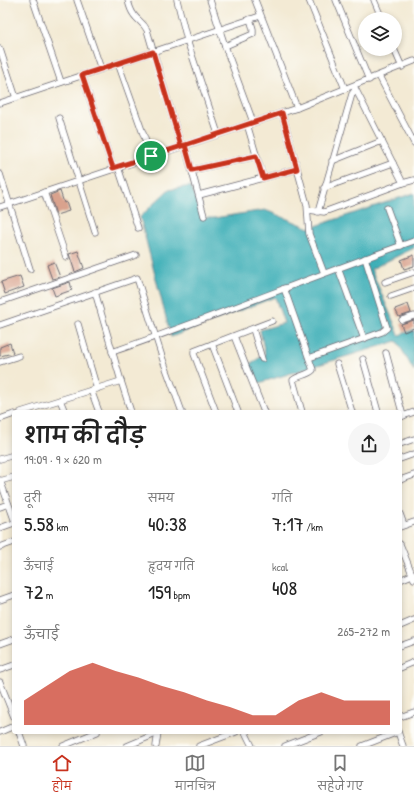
<!DOCTYPE html>
<html lang="hi">
<head>
<meta charset="utf-8">
<style>
	:root { --surface:#fff; --page:#f6f6f6; --text:#222; --muted:#767676; --line:#e0e0e0; --accent:#c8321e }
	body { margin:0; font-family:"Patrick Hand","Playpen Sans Deva",sans-serif; background:var(--page); color:var(--text); height:100vh; display:flex; flex-direction:column; font-size:15px; white-space:nowrap }
	* { box-sizing:border-box; margin:0 }
	p { font-size:13px; color:var(--muted) }
	.icon { flex:none; width:22px; height:22px; fill:none; stroke:currentColor; stroke-width:2; stroke-linecap:round; stroke-linejoin:round }
	.map { position:relative; flex:1; overflow:hidden }
	.sheet { position:absolute; left:12px; top:410px; width:390px; height:324px; display:flex; flex-direction:column; background:var(--surface); border-radius:4px; box-shadow:0 2px 6px #0003 }
	.sheet>* { flex:none }
	.tools { position:absolute; left:358px; top:12px; display:grid; gap:8px }
	.tools a { display:grid; place-items:center; width:44px; height:44px; border-radius:50%; background:var(--surface); box-shadow:0 2px 6px #0003; font-size:20px }
	.pin { position:absolute; display:grid; place-items:center; width:34px; height:34px; color:#fff; margin:-17px; border:2px solid #fff; border-radius:50%; box-shadow:0 1px 4px #0007 }
	.round { display:grid; place-items:center; flex:none; width:42px; height:42px; border-radius:21px; background:var(--page) }
	.head { display:flex; align-items:center; justify-content:space-between; height:68px; padding:0 12px }
	h1 { font-size:22px; font-weight:600; line-height:30px }
	.metrics { display:grid; grid-template-columns:repeat(3,1fr); gap:6px; height:68px; padding:4px 12px }
	.metrics div { display:grid; align-content:center }
	.metrics b { font-size:20px; font-weight:600 }
	.metrics small { font-size:11px; font-weight:400 }
	.metrics p { font-size:11px }
	.chart { height:112px; padding:8px 12px }
	.chart p { display:flex; justify-content:space-between }
	.chart svg { width:100%; height:72px; margin-top:4px; fill:var(--accent); opacity:.7 }
	.dock { display:flex; justify-content:space-around; align-items:center; height:56px; border-top:1px solid var(--line); background:var(--surface); font-size:11px; color:var(--muted) }
	.dock a { display:grid; justify-items:center; gap:2px }
	.dock .selected { color:var(--accent) }
	.map>svg:first-child { display:block }
	.water { fill:#3eafb7; stroke:#306879 }
	.building { fill:#d9a28d }
	.lines { fill:none; stroke-linecap:round; stroke-linejoin:round }
	.minor-casing { stroke:#6b6871; stroke-width:7 }
	.minor { stroke:#fff; stroke-width:5.5 }
	.route-casing { stroke:#fff; stroke-width:8 }
	.route { stroke:#c8321e; stroke-width:5 }
</style>
</head>
<body>
<div class="map">
<svg width="414" height="746" viewBox="0 0 414 746">
	<rect width="100%" height="100%" fill="#fdfcf7"/>
	<filter id="ink" filterUnits="userSpaceOnUse"><feTurbulence type="fractalNoise" baseFrequency=".025" numOctaves="2"/><feDisplacementMap in="SourceGraphic" scale="8" xChannelSelector="R" yChannelSelector="G"/><feConvolveMatrix kernelMatrix="1 2 1 2 8 2 1 2 1" color-interpolation-filters="sRGB"/></filter>
	<filter id="wash" filterUnits="userSpaceOnUse"><feTurbulence type="fractalNoise" baseFrequency=".012" numOctaves="4" result="noise"/><feDisplacementMap in="SourceGraphic" scale="16" xChannelSelector="R" yChannelSelector="G"/><feGaussianBlur stdDeviation="0.9" result="paint"/><feColorMatrix in="noise" values="0 0 0 0 0 0 0 0 0 0 0 0 0 0 0 0 0 1.4 0 .05"/><feComposite in="paint" operator="in"/></filter>
	<g filter="url(#wash)">
		<rect width="100%" height="100%" fill="#f3ead4"/>
		<polygon class="water" points="190,186 204,218 214,218 265,210 310,228 414,193 414,248 371,269 399,335 414,330 414,371 397,341 259,383 249,365 265,354 260,330 284,323 275,297 171,337 140,217 168,190"/>
		<g id="blocks">
			<g class="building">
				<polygon points="60,191 64,203 66,202 69,211 56,215 50,195"/>
				<polygon points="78,251 84,268 75,272 69,254"/>
				<polygon points="414,255 414,266 404,269 401,260"/>
				<polygon points="54,262 60,277 52,279 47,265"/>
				<polygon points="20,276 24,287 5,294 1,282"/>
				<polygon points="70,282 72,290 55,296 52,288"/>
				<polygon points="408,304 411,313 399,317 395,309"/>
				<polygon points="414,320 414,328 404,332 401,324"/>
				<polygon points="10,343 13,353 0,356 0,347"/>
			</g>
		</g>
	</g>
	<g filter="url(#ink)">
		<use href="#blocks" fill-opacity="0" stroke="#6b6871" stroke-width="1"/>
		<g class="lines">
			<defs>
				<g id="minor">
					<polyline points="33,0 61,82"/>
					<polyline points="77,0 101,69"/>
					<path d="M128 0C129 5 131 11 134 15 138 21 143 22 147 30L181 146"/>
					<polyline points="177,0 187,40 218,134"/>
					<polyline points="210,0 225,46 253,122"/>
					<polyline points="255,0 297,108"/>
					<polyline points="309,0 345,89"/>
					<polyline points="336,0 369,80"/>
					<polyline points="374,0 382,19"/>
					<polyline points="225,46 253,34 253,29 250,19"/>
					<polyline points="0,49 16,98"/>
					<polyline points="394,49 402,67"/>
					<polyline points="118,63 151,156"/>
					<polyline points="82,75 113,168"/>
					<polyline points="379,76 414,143"/>
					<polyline points="0,103 260,16"/>
					<polyline points="282,113 307,205 309,234 324,273"/>
					<polyline points="59,118 95,232"/>
					<polyline points="247,124 263,178"/>
					<polyline points="185,145 204,216"/>
					<polyline points="332,161 382,141"/>
					<polyline points="118,167 138,228"/>
					<polyline points="192,170 257,156"/>
					<polyline points="0,174 30,269"/>
					<polyline points="403,183 414,180"/>
					<polyline points="324,188 393,163"/>
					<polyline points="44,192 66,257"/>
					<polyline points="199,195 297,169"/>
					<polyline points="0,207 297,108 414,61"/>
					<polyline points="387,208 401,246"/>
					<polyline points="308,210 324,212 403,183 354,86"/>
					<polyline points="318,212 352,94 355,90"/>
					<polyline points="338,268 364,339"/>
					<polyline points="385,282 414,272"/>
					<path d="M284 288 313 370C307 376 298 375 293 380L302 412"/>
					<polyline points="95,292 121,381"/>
					<polyline points="391,296 414,288"/>
					<polyline points="0,302 136,255"/>
					<polyline points="402,320 414,316"/>
					<polyline points="78,324 97,389"/>
					<polyline points="0,325 137,278 163,360 182,412"/>
					<polyline points="253,329 262,359"/>
					<polyline points="234,336 264,412"/>
					<polyline points="212,344 238,412"/>
					<path d="M112 352C214 317 313 276 414 241"/>
					<polyline points="386,353 403,416"/>
					<polyline points="309,358 382,332 387,328 365,258"/>
					<polyline points="363,359 378,412"/>
					<polyline points="0,362 19,356"/>
					<polyline points="337,364 352,412"/>
					<polyline points="91,390 99,412"/>
					<polyline points="60,400 65,412"/>
					<polyline points="21,412 121,381 131,412"/>
					<polyline points="216,412 194,354 194,351 272,321"/>
					<polyline points="400,417 414,412"/>
					<polyline points="0,419 14,414"/>
					<polyline points="400,444 414,439"/>
					<polyline points="0,459 14,455"/>
					<polyline points="400,459 414,454"/>
					<polyline points="0,480 14,519"/>
					<polyline points="400,480 414,475"/>
					<polyline points="0,481 14,477"/>
					<polyline points="0,507 8,504"/>
					<polyline points="400,514 404,525"/>
					<polyline points="400,527 414,522"/>
					<polyline points="0,528 14,523"/>
					<polyline points="400,544 414,579"/>
					<polyline points="0,547 14,542"/>
					<polyline points="400,580 414,574"/>
					<polyline points="0,600 14,595"/>
					<polyline points="400,626 414,620"/>
					<polyline points="0,644 14,639"/>
					<polyline points="400,646 414,641"/>
					<polyline points="400,668 414,662"/>
					<polyline points="0,670 14,665"/>
					<polyline points="0,682 14,717"/>
					<polyline points="400,717 414,712"/>
					<polyline points="0,732 14,726"/>
					<polyline points="19,732 24,746"/>
					<polyline points="245,732 252,746"/>
					<polyline points="398,732 403,746"/>
					<polyline points="63,746 97,732"/>
					<polyline points="127,746 158,733"/>
					<polyline points="156,746 158,732"/>
					<polyline points="199,746 236,732"/>
					<polyline points="285,746 321,732"/>
					<polyline points="362,746 398,732"/>
				</g>
			</defs>
			<use href="#minor" class="minor-casing"/>
			<use href="#minor" class="minor"/>
		</g>
	</g>
	<g class="lines" filter="url(#ink)">
		<defs>
			<polyline id="route" points="151,156 113,168 82,75 153,52 181,146 185,145 192,170 256,156 263,178 297,169 282,113 185,145 151,156"/>
		</defs>
		<use href="#route" class="route-casing"/>
		<use href="#route" class="route"/>
	</g>
</svg>
<div class="tools">
<a><svg class="icon" aria-label="layers" viewBox="0 0 24 24"><path d="M12 4l9 5-9 5-9-5zM3 14l9 5 9-5"/></svg></a>
</div>
<div class="pin" style="left:151px;top:156px;background:#1e9e55"><svg class="icon" aria-label="arrive" viewBox="0 0 24 24"><path d="M6 21V4h12l-3 4 3 4H6"/></svg></div>
<section class="sheet">
<div class="head"><div><h1>शाम की दौड़</h1><p>19:09 · 9 × 620 m</p></div><a class="round"><svg class="icon" aria-label="share" viewBox="0 0 24 24"><path d="M12 15V3M7 8l5-5 5 5M5 13v7h14v-7"/></svg></a></div>
<div class="metrics">
<div><p>दूरी</p><b>5.58<small> km</small></b></div>
<div><p>समय</p><b>40:38</b></div>
<div><p>गति</p><b>7:17<small> /km</small></b></div>
</div>
<div class="metrics">
<div><p>ऊँचाई</p><b>72<small> m</small></b></div>
<div><p>हृदय गति</p><b>159<small> bpm</small></b></div>
<div><p>kcal</p><b>408</b></div>
</div>
<div class="chart"><p><span>ऊँचाई</span>265–272 m</p>
<svg viewBox="0 0 160 44" preserveAspectRatio="none"><path d="M0 44V29L10 20L20 11L30 6L40 11L50 15L60 20L70 24L80 29L90 33L100 38L110 38L120 29L130 24L140 29L150 29L160 29V44z"/></svg>
</div>
</section>
</div>
<nav class="dock">
<a class="selected"><svg class="icon" aria-label="home" viewBox="0 0 24 24"><path d="M3 11l9-7 9 7M6 9v11h12V9"/></svg>होम</a>
<a><svg class="icon" aria-label="map" viewBox="0 0 24 24"><path d="M3 6l6-2 6 2 6-2v14l-6 2-6-2-6 2zM9 4v14M15 6v14"/></svg>मानचित्र</a>
<a><svg class="icon" aria-label="saved" viewBox="0 0 24 24"><path d="M7 4h10v16l-5-4-5 4z"/></svg>सहेजे गए</a>
</nav>
</body>
</html>
